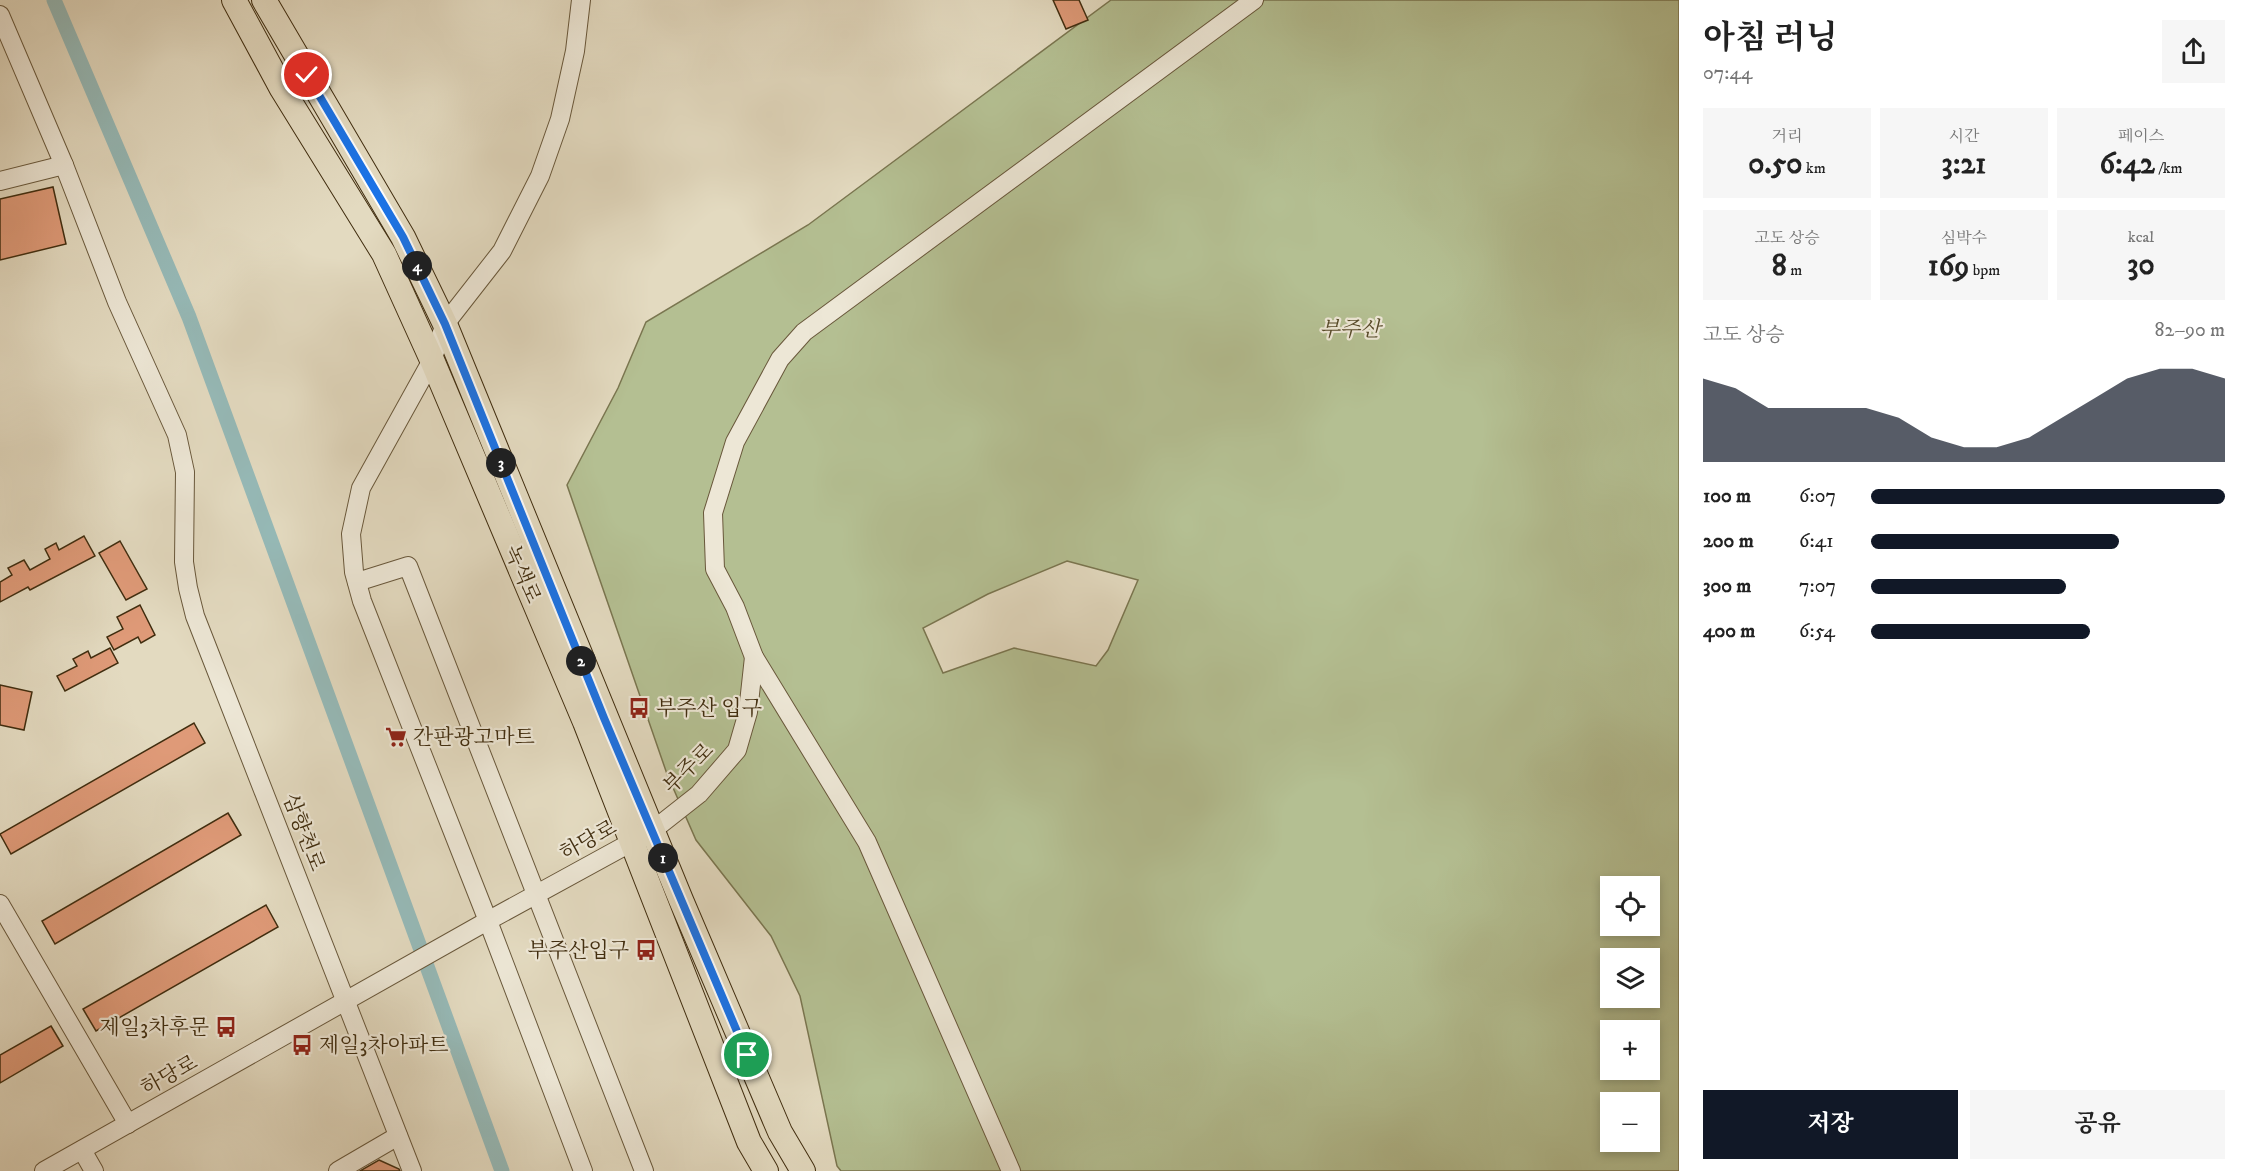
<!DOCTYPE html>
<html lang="ko">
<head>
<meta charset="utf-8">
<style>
	:root { --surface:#fff; --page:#f6f6f6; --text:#222; --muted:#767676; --accent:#111827 }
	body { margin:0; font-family:"IM FELL DW Pica","Noto Serif KR",serif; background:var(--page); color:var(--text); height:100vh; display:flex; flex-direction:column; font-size:22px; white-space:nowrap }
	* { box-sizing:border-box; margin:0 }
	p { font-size:20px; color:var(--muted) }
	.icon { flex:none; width:33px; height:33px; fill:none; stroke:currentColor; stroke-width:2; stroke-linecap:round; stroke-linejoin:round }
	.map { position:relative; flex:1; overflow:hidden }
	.sheet { display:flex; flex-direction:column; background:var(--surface); width:570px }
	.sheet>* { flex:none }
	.tools { position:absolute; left:1600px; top:876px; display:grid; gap:12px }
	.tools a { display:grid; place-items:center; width:60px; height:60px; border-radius:0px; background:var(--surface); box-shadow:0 3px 9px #0003; font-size:30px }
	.pin { position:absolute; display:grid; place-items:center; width:51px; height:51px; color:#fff; margin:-26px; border:3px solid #fff; border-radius:50%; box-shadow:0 2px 6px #0007 }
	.km { position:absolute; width:30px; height:30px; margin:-15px; border-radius:50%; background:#222; color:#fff; font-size:16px; line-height:30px; text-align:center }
	.round { display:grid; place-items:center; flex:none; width:63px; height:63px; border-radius:0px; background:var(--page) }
	.headline { display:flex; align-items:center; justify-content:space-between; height:102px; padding:0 24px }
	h1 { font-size:33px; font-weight:700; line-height:45px }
	.stats { display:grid; grid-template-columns:repeat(3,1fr); gap:9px; height:102px; padding:6px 24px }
	.stats div { display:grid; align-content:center; border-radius:0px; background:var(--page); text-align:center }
	.stats b { font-size:30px; font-weight:700 }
	.stats small { font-size:16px; font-weight:400 }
	.stats p { font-size:16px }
	.chart { height:168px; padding:12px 24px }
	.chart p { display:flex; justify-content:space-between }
	.chart svg { width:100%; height:108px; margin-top:6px; fill:var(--accent); opacity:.7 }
	.action { display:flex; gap:12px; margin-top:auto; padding:12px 24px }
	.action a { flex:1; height:69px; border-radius:0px; background:var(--accent); color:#fff; font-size:24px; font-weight:700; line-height:69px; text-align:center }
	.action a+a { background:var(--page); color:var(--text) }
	ul { padding:0 24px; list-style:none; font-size:20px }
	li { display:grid; grid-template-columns:96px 72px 1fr; align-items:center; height:45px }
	li i { height:15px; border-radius:8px; background:var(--accent) }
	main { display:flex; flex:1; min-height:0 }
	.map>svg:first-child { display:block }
	.green { fill:#b4bf92; stroke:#7a7650; stroke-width:1.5; fill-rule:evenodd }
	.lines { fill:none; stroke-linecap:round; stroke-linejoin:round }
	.canal { stroke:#96bab8; stroke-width:15 }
	.building { fill:#df9a78; stroke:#402d0f; stroke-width:1.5 }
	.minor-casing { stroke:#69583b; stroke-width:20 }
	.major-casing { stroke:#402d0f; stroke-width:26 }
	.minor { stroke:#ede7d6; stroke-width:18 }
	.major { stroke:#e3dac0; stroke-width:24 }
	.route-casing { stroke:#fff; stroke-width:12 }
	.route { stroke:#1a73e8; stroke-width:8 }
	.labels { text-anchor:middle; stroke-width:4.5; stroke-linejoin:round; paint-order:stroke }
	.park-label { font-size:21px; font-style:italic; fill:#574a29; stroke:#ede7d6 }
	.street-label { font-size:21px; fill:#402d0f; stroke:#ede7d6 }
	.poi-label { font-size:21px; fill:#402d0f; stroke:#ede7d6; text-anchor:start }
</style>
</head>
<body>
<main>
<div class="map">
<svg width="1679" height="1171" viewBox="0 0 1679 1171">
	<rect width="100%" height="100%" fill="#e3dac0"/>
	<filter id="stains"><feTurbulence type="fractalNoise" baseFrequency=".00333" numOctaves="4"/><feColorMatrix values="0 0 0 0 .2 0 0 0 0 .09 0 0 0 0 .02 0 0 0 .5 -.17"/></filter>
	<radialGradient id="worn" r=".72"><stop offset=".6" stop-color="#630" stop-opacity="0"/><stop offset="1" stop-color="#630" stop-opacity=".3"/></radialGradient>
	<path class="green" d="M1111 0H1679V1171H841L837 1166 800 996 771 936 696 840 667 774 567 485 618 388 646 322 808 225ZM1067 561 1138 580 1108 650 1096 666 1014 648 943 673 923 628 988 594ZM1611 886H1650V926H1611ZM1611 958H1650V998H1611ZM1611 1030H1650V1070H1611ZM1611 1102H1650V1142H1611Z"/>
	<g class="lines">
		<polyline class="canal" points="54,0 189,317 502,1171"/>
	</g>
	<g class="building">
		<polygon points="1053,0 1079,0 1088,20 1066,29"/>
		<polygon points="53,187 66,244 0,260 0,199"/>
		<polygon points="84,536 95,556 30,590 28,587 0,602 0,582 12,575 8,568 24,560 30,570 50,559 45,549 56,543 59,550"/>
		<polygon points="120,541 147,589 126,600 99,553"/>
		<polygon points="140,605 155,635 141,643 138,637 114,650 107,637 123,629 117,617"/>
		<polygon points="110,648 118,663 65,691 57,676 77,666 73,659 88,651 91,658"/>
		<polygon points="0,685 32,692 24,730 0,725"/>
		<polygon points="194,723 205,743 11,854 0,834"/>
		<polygon points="228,813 241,835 55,944 42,921"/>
		<polygon points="266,905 278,927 96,1031 83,1009"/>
		<polygon points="51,1026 63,1046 0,1083 0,1055"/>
		<polygon points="379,1160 399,1169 400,1171 360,1171"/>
	</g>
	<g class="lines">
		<defs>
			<g id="minor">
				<polyline points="581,0 575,51 560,119 540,176 502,251 445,324 432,360 361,488 351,534 354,572 362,601 488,921 583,1171"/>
				<polyline points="0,15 64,165 117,302 177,435 185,472 184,562 188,588 195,616 412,1171"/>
				<polyline points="0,181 64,165"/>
				<polyline points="357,582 408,566 644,1171"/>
				<polyline points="0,904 128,1124"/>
				<polyline points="82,1150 94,1171"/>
				<polyline points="44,1171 482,924 652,831 699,794 737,750 748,712 754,657"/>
				<polyline points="338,1171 398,1136"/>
				<polyline points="1011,1171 867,842 754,657 735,607 715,569 713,513 735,442 780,359 804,332 1254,0"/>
			</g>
			<g id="major">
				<polyline points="234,0 282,89 384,254 432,360 585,722 749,1142 766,1171"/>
				<polyline points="264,0 403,237 445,324 681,900 780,1132 803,1171"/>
			</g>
		</defs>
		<use href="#minor" class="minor-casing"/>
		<use href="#major" class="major-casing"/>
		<use href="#minor" class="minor"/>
		<use href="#major" class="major"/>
	</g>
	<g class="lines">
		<defs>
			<polyline id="route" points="307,75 403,237 445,324 604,718 747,1055"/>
		</defs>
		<use href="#route" class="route-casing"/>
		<use href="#route" class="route"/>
	</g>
	<defs>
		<symbol id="bus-bare" viewBox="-9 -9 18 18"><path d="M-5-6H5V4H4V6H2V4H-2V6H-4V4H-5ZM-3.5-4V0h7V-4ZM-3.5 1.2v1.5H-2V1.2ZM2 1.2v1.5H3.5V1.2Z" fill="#8f2418" stroke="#ede7d6" stroke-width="2.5" paint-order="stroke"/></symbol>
		<symbol id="supermarket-bare" viewBox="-9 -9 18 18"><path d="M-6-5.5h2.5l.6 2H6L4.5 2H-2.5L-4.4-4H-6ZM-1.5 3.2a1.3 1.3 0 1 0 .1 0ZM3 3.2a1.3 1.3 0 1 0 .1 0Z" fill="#8f2418" stroke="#ede7d6" stroke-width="2.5" paint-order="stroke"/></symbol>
	</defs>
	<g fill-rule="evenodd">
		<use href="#bus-bare" x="624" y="693" width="30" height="30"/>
		<use href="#supermarket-bare" x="381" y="722" width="30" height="30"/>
		<use href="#bus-bare" x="631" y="935" width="30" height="30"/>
		<use href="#bus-bare" x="211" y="1012" width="30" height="30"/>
		<use href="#bus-bare" x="287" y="1030" width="30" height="30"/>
	</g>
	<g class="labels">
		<g class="park-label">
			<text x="1350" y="336">부주산</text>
		</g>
		<g class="street-label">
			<text transform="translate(523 574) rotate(67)" y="7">녹색로</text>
			<text transform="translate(688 768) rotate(-45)" y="7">부주로</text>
			<text transform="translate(304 832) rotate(69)" y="7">삼향천로</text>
			<text transform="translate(588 840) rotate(-29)" y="7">하당로</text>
			<text transform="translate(169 1075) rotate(-29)" y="7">하당로</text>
		</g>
		<g class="poi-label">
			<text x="656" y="715">부주산 입구</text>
			<text x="413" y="744">간판광고마트</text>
			<text x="629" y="957" text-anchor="end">부주산입구</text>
			<text x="209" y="1034" text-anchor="end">제일3차후문</text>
			<text x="319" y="1052">제일3차아파트</text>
		</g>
	</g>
	<rect width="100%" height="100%" filter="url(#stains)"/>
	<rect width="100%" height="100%" fill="url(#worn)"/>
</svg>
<div class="tools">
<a><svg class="icon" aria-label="locate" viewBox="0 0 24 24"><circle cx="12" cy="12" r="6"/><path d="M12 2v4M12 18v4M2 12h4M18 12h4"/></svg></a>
<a><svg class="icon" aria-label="layers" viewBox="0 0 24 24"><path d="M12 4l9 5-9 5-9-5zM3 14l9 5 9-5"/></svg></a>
<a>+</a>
<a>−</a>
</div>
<div class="pin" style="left:747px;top:1055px;background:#1e9e55"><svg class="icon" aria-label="arrive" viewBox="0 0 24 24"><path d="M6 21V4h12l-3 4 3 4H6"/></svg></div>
<div class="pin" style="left:307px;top:75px;background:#d93025"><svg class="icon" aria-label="check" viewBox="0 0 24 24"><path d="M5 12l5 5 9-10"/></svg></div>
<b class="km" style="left:663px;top:858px">1</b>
<b class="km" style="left:581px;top:661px">2</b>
<b class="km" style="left:501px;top:463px">3</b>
<b class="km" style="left:417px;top:266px">4</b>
</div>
<section class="sheet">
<div class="headline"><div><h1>아침 러닝</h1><p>07:44</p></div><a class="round"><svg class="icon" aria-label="share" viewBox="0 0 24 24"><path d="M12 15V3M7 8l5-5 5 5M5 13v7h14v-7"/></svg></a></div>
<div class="stats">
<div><p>거리</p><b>0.50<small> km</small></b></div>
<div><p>시간</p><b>3:21</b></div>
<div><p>페이스</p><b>6:42<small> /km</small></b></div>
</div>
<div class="stats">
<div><p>고도 상승</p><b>8<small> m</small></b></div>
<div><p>심박수</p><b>169<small> bpm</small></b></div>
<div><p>kcal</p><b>30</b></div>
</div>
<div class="chart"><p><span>고도 상승</span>82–90 m</p>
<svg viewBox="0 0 160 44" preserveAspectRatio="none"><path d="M0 44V10L10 14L20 22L30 22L40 22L50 22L60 26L70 34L80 38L90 38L100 34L110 26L120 18L130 10L140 6L150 6L160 10V44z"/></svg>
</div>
<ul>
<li><b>100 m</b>6:07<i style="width:100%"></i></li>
<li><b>200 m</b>6:41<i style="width:70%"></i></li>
<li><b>300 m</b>7:07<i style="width:55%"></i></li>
<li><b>400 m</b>6:54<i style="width:62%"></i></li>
</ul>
<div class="action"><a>저장</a><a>공유</a></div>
</section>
</main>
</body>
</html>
